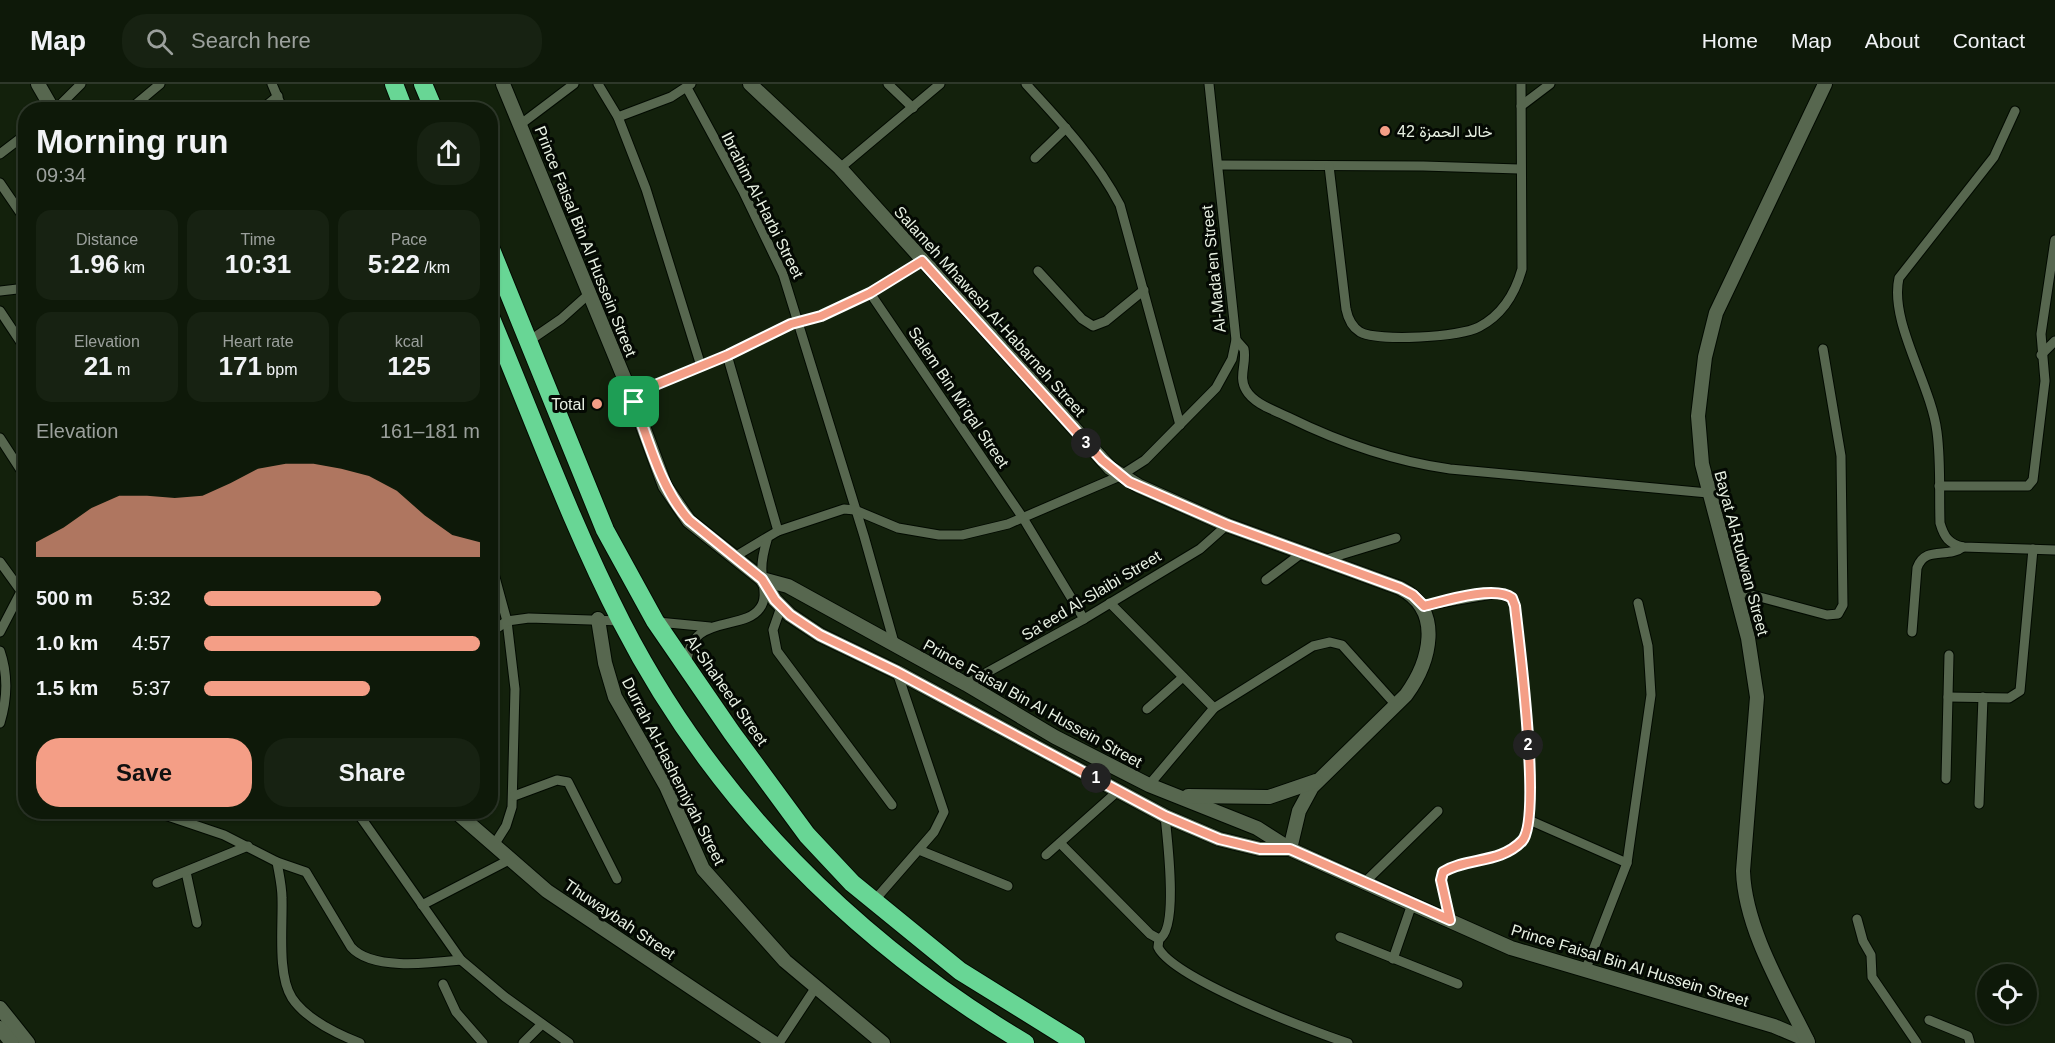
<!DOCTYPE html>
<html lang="en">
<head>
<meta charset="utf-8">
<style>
	:root { --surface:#0e1909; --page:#172212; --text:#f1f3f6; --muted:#9ba09c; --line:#2e382a; --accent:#f49e86 }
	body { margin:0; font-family:Helvetica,Vazirmatn,sans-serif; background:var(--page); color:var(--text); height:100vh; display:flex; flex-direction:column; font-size:22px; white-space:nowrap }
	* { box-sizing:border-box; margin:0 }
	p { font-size:20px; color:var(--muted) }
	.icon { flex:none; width:33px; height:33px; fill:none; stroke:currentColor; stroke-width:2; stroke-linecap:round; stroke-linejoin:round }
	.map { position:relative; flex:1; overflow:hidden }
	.panel { position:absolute; left:18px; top:18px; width:480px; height:717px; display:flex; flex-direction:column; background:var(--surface); border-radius:24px; box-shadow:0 2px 4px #0004,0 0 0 2px var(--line) }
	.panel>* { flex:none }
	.controls { position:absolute; left:1977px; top:880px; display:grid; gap:12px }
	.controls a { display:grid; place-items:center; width:60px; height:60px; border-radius:50%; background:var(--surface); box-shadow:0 2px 4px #0004,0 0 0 2px var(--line); font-size:30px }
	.pin { position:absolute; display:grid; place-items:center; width:51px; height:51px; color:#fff; margin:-26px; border-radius:12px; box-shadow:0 3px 9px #0006 }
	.km { position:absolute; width:30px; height:30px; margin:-15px; border-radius:50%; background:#222; color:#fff; font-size:16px; line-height:30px; text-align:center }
	.round { display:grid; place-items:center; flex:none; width:63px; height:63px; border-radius:24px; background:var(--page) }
	.overview { display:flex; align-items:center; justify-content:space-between; height:102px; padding:0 18px }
	h1 { font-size:33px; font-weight:800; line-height:45px }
	.figures { display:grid; grid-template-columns:repeat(3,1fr); gap:9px; height:102px; padding:6px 18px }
	.figures div { display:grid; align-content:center; border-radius:15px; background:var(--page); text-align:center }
	.figures b { font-size:26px; font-weight:800 }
	.figures small { font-size:16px; font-weight:400 }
	.figures p { font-size:16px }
	.chart { height:168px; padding:12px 18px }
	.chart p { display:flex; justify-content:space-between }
	.chart svg { width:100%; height:108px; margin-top:6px; fill:var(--accent); opacity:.7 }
	.action { display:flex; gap:12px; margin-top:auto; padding:12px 18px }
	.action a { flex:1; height:69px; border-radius:24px; background:var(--accent); color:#111; font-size:24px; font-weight:800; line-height:69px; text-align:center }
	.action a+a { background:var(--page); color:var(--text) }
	ul { padding:0 18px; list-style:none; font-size:20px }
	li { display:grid; grid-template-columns:96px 72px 1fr; align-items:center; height:45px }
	li i { height:15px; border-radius:8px; background:var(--accent) }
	header { display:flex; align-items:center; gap:36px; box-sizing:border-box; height:84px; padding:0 30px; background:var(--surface); border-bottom:2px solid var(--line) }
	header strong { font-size:28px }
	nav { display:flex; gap:33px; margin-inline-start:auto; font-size:21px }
	.search { width:420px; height:54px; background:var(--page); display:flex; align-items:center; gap:15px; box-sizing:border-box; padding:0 21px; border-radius:24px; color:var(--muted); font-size:22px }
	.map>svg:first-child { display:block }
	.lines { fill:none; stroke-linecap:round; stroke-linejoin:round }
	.street-casing { stroke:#020a00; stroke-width:11 }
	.secondary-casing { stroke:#020a00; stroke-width:16 }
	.highway-casing { stroke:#020a00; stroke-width:20 }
	.street { stroke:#57674f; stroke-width:9 }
	.secondary { stroke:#57674f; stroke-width:14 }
	.highway { stroke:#68d695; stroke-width:18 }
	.route-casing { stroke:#fff; stroke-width:12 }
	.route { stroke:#f49e86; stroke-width:8 }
	.poi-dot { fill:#f49e86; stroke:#040903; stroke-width:2 }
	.labels { text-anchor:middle; stroke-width:6; stroke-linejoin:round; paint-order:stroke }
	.poi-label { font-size:16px; fill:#e8f1e3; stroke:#040903; text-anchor:start }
	.street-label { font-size:16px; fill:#e8f1e3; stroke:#040903 }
</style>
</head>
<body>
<header>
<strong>Map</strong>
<div class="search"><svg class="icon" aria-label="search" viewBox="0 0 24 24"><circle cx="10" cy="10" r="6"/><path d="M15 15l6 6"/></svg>Search here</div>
<nav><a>Home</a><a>Map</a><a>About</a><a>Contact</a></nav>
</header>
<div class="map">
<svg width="2055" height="959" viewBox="0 0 2055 959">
	<rect width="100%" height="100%" fill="#13210c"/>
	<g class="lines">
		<defs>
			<g id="street">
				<polyline points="272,0 283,26"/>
				<polyline points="598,0 618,33 646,105 701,282"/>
				<polyline points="888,0 913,24"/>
				<path d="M1026 0C1061 38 1096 75 1120 121L1180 341"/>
				<polyline points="687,4 743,107 783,190 864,452 895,562"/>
				<polyline points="1521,22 1550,0"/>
				<polyline points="55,26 81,0"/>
				<polyline points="129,26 160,0"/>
				<polyline points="261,26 278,12"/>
				<path d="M2015 27 1994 73 1899 194C1889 238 1931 300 1937 348 1941 378 1939 409 1940 439 1944 453 1949 460 1963 463L2055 466"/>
				<polyline points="618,33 671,13 691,0"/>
				<polyline points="521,40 574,0"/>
				<polyline points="0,70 26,50"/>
				<polyline points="1035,74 1066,44"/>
				<polyline points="1218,81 1423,82 1519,85"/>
				<path d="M1329 82 1346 225C1348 235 1352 243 1360 248 1379 258 1460 253 1479 243 1502 231 1515 210 1522 185L1521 0"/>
				<polyline points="840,84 940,0"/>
				<polyline points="0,99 26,137"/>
				<polyline points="1038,187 1082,235 1093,242 1106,237 1144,206"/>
				<polyline points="0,207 26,204"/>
				<polyline points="870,209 1023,434 1084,535"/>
				<polyline points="0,227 26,266"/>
				<path d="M1236 256 1244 265C1247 279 1238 293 1246 306 1254 320 1274 326 1288 333 1341 359 1392 377 1450 385L1708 409"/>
				<polyline points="529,257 561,235 590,209"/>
				<polyline points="727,271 778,447"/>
				<polyline points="2041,271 2055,257"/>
				<polyline points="631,311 727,271 791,240 821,232 870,209 922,177"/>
				<polyline points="0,354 26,394"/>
				<polyline points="1939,402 2028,402 2033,396 2045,297 2041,250 2055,156"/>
				<polyline points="736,472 778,447 844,425 855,426 898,444 939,451 962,451 1008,440 1120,392 1145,376 1216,304 1232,275 1236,256 1209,0"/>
				<polyline points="490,475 507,537 515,605 512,723 506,742 494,761"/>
				<polyline points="1324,476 1396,454"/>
				<polyline points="0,478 21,507"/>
				<polyline points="1266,496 1302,469"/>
				<polyline points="1737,507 1827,531 1838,530 1843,521 1841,372 1823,265"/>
				<polyline points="1110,519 1214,624"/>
				<path d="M1423 522 1498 509 1512 514 1515 522C1519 558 1542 735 1522 757 1501 780 1467 773 1443 788L1441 796 1450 836"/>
				<polyline points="781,523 773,546 777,567 892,721"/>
				<polyline points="658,538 710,543"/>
				<polyline points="0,548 26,498"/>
				<path d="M1912 548 1917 484C1925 461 1948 475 1963 463"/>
				<polyline points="490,549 507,537 529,534 621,537"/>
				<path d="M0 567C8 590 7 616 0 639"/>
				<path d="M687 582C687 528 744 548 760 524 768 514 762 499 762 488 761 477 764 466 767 456"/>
				<polyline points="966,600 1084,535 1200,465 1227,441"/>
				<polyline points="1948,613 2009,614 2020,607 2033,465"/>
				<polyline points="1147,625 1183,593"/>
				<polyline points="1946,695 1949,571"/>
				<polyline points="1149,701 1214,624 1313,562 1330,558 1342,561 1396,621"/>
				<polyline points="514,712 557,696 568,698 617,795"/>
				<polyline points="1979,720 1983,613"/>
				<path d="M156 728 224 751 277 778 306 788 351 863C372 887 432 879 461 876"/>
				<polyline points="357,728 461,876 505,913 569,959"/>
				<polyline points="1529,736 1627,779"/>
				<path d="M1060 759 1150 850 1159 855C1179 846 1167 753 1165 732"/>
				<polyline points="919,766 1008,802"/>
				<polyline points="1046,771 1119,706"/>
				<path d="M277 778C279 790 282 802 282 814 283 841 277 891 292 914 306 935 337 950 360 959"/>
				<polyline points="186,788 197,839"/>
				<polyline points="1365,798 1438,727"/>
				<polyline points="157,799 248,762"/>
				<polyline points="873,818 934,748 944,728 897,588"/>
				<polyline points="422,821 509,776"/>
				<polyline points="1857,835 1863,857 1871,871 1872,893 1917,959"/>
				<polyline points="1340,853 1458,900"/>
				<path d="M1159 855 1158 863C1172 894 1311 947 1348 959"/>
				<polyline points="1393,875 1412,820"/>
				<polyline points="1585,887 1627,779 1651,611 1648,562 1638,519"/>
				<polyline points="443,900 456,928 483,959"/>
				<polyline points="1929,936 1968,952 1970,959"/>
				<polyline points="523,959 542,940"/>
				<polyline points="779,959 816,903"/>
			</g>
			<g id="secondary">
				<polyline points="38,0 53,26"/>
				<polyline points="503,0 634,318 665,402 689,437 762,495 775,516 790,531 820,551 897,588 1165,732 1219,755 1260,765 1290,765"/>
				<path d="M750 0 840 84 1110 384 1139 402 1227 441 1400 504C1444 526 1430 578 1406 611L1312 703 1299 727 1290 765"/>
				<polyline points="762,495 788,502 966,600 1055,653 1149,701 1257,744 1290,765 1412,820 1511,864 1774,942 1807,956"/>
				<polyline points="598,535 605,579 615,613 666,702 703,785 785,877 883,959"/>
				<polyline points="1188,712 1269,713 1316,697"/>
				<polyline points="456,728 547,807 774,959"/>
				<polyline points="0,924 28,959"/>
				<polyline points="0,944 12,959"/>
				<path d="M1808 958C1783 907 1745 845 1743 787L1757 613 1748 554 1702 380 1698 332 1705 273 1716 229 1825 0"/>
			</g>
			<g id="highway">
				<polyline points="394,0 404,26"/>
				<polyline points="423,0 434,26"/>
				<polyline points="490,163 605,446 655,537 732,649 807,751 852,799 960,887 1076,959"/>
				<path d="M490 232C533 334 571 440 622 539 713 716 855 858 1025 959"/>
			</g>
		</defs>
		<use href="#street" class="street-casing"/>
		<use href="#secondary" class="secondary-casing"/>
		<use href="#highway" class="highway-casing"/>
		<use href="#street" class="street"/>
		<use href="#secondary" class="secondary"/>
		<use href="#highway" class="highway"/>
	</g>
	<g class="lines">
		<defs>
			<path id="route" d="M922 177 1102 376 1129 398 1227 441 1400 504 1413 511 1424 522C1444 517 1495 501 1512 514L1515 522C1519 558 1542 736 1522 757 1500 780 1467 773 1443 788L1441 796 1450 836 1290 765H1260L1219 755 1165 732 897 588 820 551 790 531 775 516 762 495 689 436C658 401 649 354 631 311L728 271 791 240 821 232 870 209Z"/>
		</defs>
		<use href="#route" class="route-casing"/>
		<use href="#route" class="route"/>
	</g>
	<g class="poi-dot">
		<circle cx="1385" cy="47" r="6"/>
		<circle cx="597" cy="320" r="6"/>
	</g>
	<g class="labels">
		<g class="poi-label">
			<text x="1397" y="53">خالد الحمزة 42</text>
			<text x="585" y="326" text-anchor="end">Total</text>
		</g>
		<g class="street-label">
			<text transform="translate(763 121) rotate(63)" y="6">Ibrahim Al-Harbi Street</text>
			<text transform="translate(586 157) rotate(68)" y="6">Prince Faisal Bin Al Hussein Street</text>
			<text transform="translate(1213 185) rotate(-96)" y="6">Al-Mada’en Street</text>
			<text transform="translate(990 227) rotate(48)" y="6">Salameh Mhawesh Al-Habarneh Street</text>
			<text transform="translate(959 313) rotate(56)" y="6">Salem Bin Mi’qal Street</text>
			<text transform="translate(1742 469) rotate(75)" y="6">Bayat Al-Rudwan Street</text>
			<text transform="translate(1091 511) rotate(-31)" y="6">Sa’eed Al-Slaibi Street</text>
			<text transform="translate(727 606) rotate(55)" y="6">Al-Shaheed Street</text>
			<text transform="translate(1033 619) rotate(29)" y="6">Prince Faisal Bin Al Hussein Street</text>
			<text transform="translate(674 687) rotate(63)" y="6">Durrah Al-Hashemiyah Street</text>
			<text transform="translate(620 835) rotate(34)" y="6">Thuwaybah Street</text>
			<text transform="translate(1630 881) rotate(17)" y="6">Prince Faisal Bin Al Hussein Street</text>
		</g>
	</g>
</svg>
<div class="controls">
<a><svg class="icon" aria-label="locate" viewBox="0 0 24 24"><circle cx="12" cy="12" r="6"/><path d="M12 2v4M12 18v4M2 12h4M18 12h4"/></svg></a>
</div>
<div class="pin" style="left:634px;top:318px;background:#1e9e55"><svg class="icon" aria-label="arrive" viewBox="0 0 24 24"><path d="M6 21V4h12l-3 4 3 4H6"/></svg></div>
<b class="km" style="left:1096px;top:694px">1</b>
<b class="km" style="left:1528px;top:661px">2</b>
<b class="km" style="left:1086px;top:359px">3</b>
<section class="panel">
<div class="overview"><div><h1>Morning run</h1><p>09:34</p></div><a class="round"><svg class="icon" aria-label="share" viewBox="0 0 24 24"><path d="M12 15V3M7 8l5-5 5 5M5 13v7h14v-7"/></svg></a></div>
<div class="figures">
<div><p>Distance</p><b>1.96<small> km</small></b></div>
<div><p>Time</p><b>10:31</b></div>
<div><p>Pace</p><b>5:22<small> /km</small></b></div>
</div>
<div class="figures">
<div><p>Elevation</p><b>21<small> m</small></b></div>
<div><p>Heart rate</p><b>171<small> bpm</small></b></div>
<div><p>kcal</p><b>125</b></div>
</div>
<div class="chart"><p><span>Elevation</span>161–181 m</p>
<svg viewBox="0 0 160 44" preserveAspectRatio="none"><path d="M0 44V38L10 32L20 24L30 19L40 19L50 20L60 19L70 14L80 8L90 6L100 6L110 8L120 11L130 17L140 27L150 35L160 38V44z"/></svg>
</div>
<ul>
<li><b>500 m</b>5:32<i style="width:64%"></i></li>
<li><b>1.0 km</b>4:57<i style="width:100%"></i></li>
<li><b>1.5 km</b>5:37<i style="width:60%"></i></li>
</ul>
<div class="action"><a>Save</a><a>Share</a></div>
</section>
</div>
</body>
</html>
